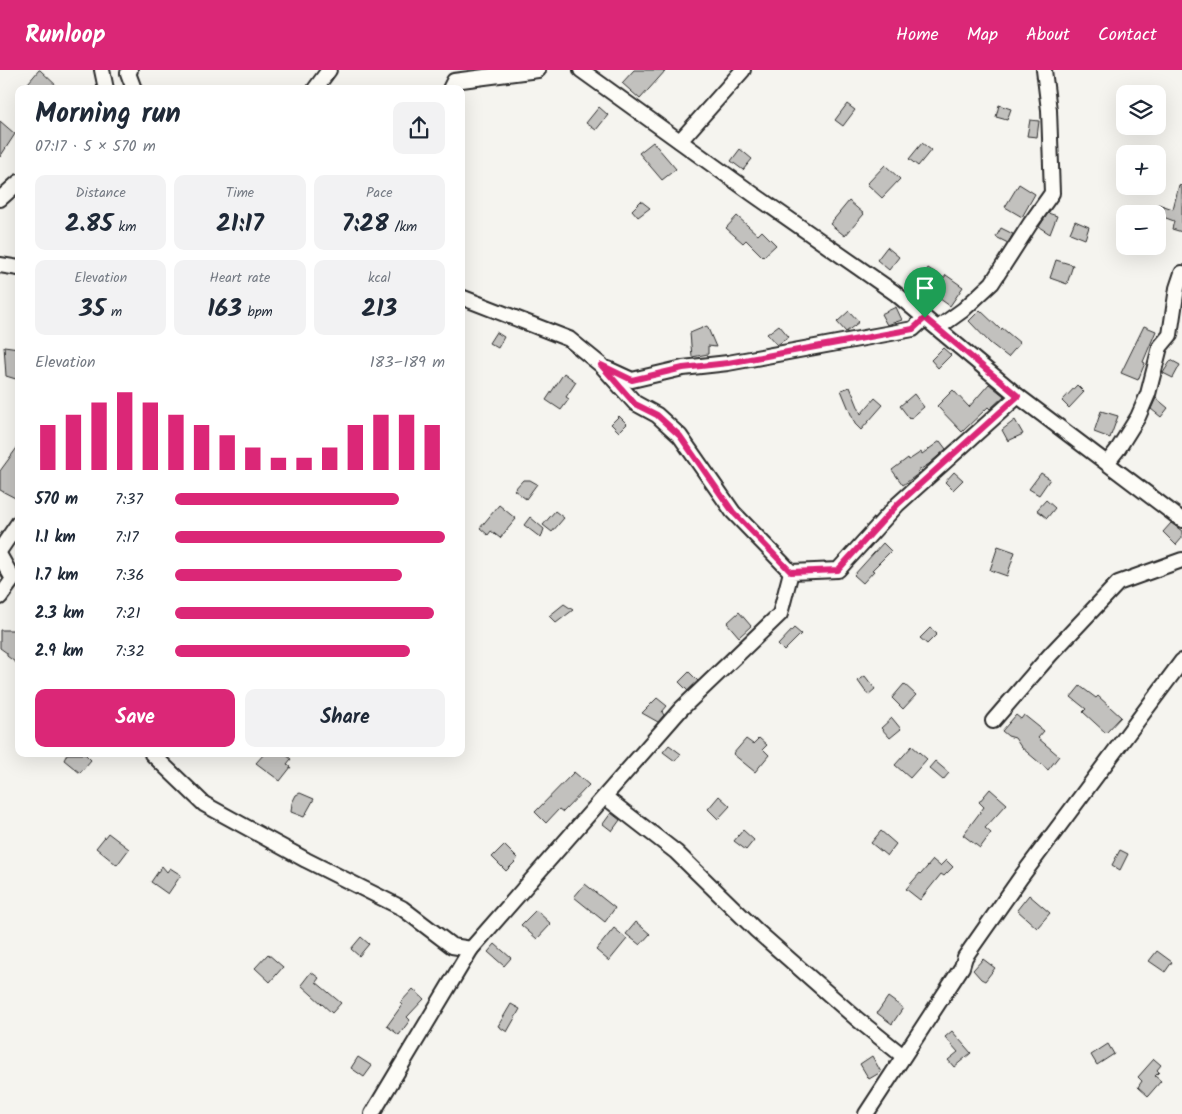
<!DOCTYPE html>
<html lang="en">
<head>
<meta charset="utf-8">
<style>
	:root { --surface:#fff; --page:#f2f2f3; --text:#1f2937; --muted:#747a83; --accent:#db2777 }
	body { margin:0; font-family:Kalam,sans-serif; background:var(--page); color:var(--text); height:100vh; display:flex; flex-direction:column; font-size:19px; white-space:nowrap }
	* { box-sizing:border-box; margin:0 }
	p { font-size:16px; color:var(--muted) }
	.icon { flex:none; width:28px; height:28px; fill:none; stroke:currentColor; stroke-width:2; stroke-linecap:round; stroke-linejoin:round }
	.map { position:relative; flex:1; overflow:hidden }
	.drawer { position:absolute; left:15px; top:15px; width:450px; height:672px; display:flex; flex-direction:column; background:var(--surface); border-radius:10px; box-shadow:0 5px 20px #0002 }
	.drawer>* { flex:none }
	.tools { position:absolute; left:1116px; top:15px; display:grid; gap:10px }
	.tools a { display:grid; place-items:center; width:50px; height:50px; border-radius:10px; background:var(--surface); box-shadow:0 5px 20px #0002; font-size:25px }
	.pin { position:absolute; display:grid; place-items:center; width:42px; height:42px; color:#fff; margin:-51px -21px; border-radius:50% 50% 50% 0; rotate:-45deg; box-shadow:0 0 5px #0007 }
	.pin .icon { rotate:45deg }
	.round { display:grid; place-items:center; flex:none; width:52px; height:52px; border-radius:10px; background:var(--page) }
	.summary { display:flex; align-items:center; justify-content:space-between; height:85px; padding:0 20px }
	h1 { font-size:28px; font-weight:700; line-height:38px }
	.stats { display:grid; grid-template-columns:repeat(3,1fr); gap:8px; height:85px; padding:5px 20px }
	.stats div { display:grid; align-content:center; border-radius:10px; background:var(--page); text-align:center }
	.stats b { font-size:25px; font-weight:700 }
	.stats small { font-size:14px; font-weight:400 }
	.stats p { font-size:14px }
	.chart { height:140px; padding:10px 20px }
	.chart p { display:flex; justify-content:space-between }
	.chart svg { width:100%; height:90px; margin-top:5px; stroke:var(--accent); stroke-width:6 }
	.button { display:flex; gap:10px; margin-top:auto; padding:10px 20px }
	.button a { flex:1; height:58px; border-radius:10px; background:var(--accent); color:#fff; font-size:20px; font-weight:700; line-height:58px; text-align:center }
	.button a+a { background:var(--page); color:var(--text) }
	ul { padding:0 20px; list-style:none; font-size:16px }
	li { display:grid; grid-template-columns:80px 60px 1fr; align-items:center; height:38px }
	li i { height:12px; border-radius:6px; background:var(--accent) }
	header { display:flex; align-items:center; gap:30px; box-sizing:border-box; height:70px; padding:0 25px; background:var(--accent); color:#fff }
	header strong { font-size:24px }
	nav { display:flex; gap:28px; margin-inline-start:auto; font-size:18px }
	.map>svg:first-child { display:block }
	.building { fill:#c2c1be; stroke:#2b2b2b }
	.lines { fill:none; stroke-linecap:round; stroke-linejoin:round }
	.street-casing { stroke:#2b2b2b; stroke-width:18 }
	.street { stroke:#fdfcf7; stroke-width:14 }
	.route-casing { stroke:#fff; stroke-width:10 }
	.route { stroke:#db2777; stroke-width:6 }
</style>
</head>
<body>
<header>
<strong>Runloop</strong>
<nav><a>Home</a><a>Map</a><a>About</a><a>Contact</a></nav>
</header>
<div class="map">
<svg width="1182" height="1044" viewBox="0 0 1182 1044">
	<rect width="100%" height="100%" fill="#f5f4ef"/>
	<filter id="ink" filterUnits="userSpaceOnUse"><feTurbulence type="fractalNoise" baseFrequency=".02" numOctaves="2"/><feDisplacementMap in="SourceGraphic" scale="10" xChannelSelector="R" yChannelSelector="G"/><feConvolveMatrix kernelMatrix="1 2 1 2 8 2 1 2 1" color-interpolation-filters="sRGB"/></filter>
	<g filter="url(#ink)">
		<g class="building">
			<polygon points="39,0 40,0 60,19 23,19"/>
			<polygon points="634,0 666,0 640,29 622,13"/>
			<polygon points="847,34 855,40 843,56 835,50"/>
			<polygon points="999,35 1011,39 1007,50 996,47"/>
			<polygon points="599,37 608,45 596,60 586,53"/>
			<polygon points="1030,50 1039,51 1037,67 1027,66"/>
			<polygon points="0,51 15,64 0,87"/>
			<polygon points="653,72 676,99 662,110 639,83"/>
			<polygon points="922,73 931,80 918,96 909,89"/>
			<polygon points="740,79 752,89 743,100 731,91"/>
			<polygon points="885,95 900,109 882,128 867,114"/>
			<polygon points="1019,114 1035,124 1022,147 1005,137"/>
			<polygon points="1179,115 1182,116 1182,162 1172,159 1174,151 1155,144 1158,134 1173,139"/>
			<polygon points="641,131 650,138 638,147 632,140"/>
			<polygon points="849,131 864,144 845,166 830,154"/>
			<polygon points="1048,143 1057,146 1050,164 1039,157"/>
			<polygon points="737,146 758,165 762,161 776,175 763,187 746,170 743,173 726,158"/>
			<polygon points="1075,151 1089,157 1085,169 1070,163"/>
			<polygon points="1001,158 1013,164 1008,173 996,167"/>
			<polygon points="887,177 899,187 889,200 877,190"/>
			<polygon points="1056,190 1073,195 1067,214 1050,208"/>
			<polygon points="928,198 944,208 946,205 963,217 950,236 933,224 938,218 922,208"/>
			<polygon points="896,237 902,250 887,255 881,244"/>
			<polygon points="980,240 1001,260 1002,258 1020,273 1008,287 990,273 969,251"/>
			<polygon points="849,241 859,252 846,262 837,252"/>
			<polygon points="779,255 789,267 777,275 767,264"/>
			<polygon points="707,256 716,277 708,276 708,284 692,287 690,263"/>
			<polygon points="1144,256 1156,261 1143,292 1145,293 1138,310 1121,303"/>
			<polygon points="496,262 504,267 498,278 489,273"/>
			<polygon points="4,276 19,278 19,310 6,306"/>
			<polygon points="943,278 951,285 938,298 931,290"/>
			<polygon points="1171,290 1180,295 1173,308 1163,303"/>
			<polygon points="564,303 576,312 566,327 569,329 561,340 546,330"/>
			<polygon points="989,314 1004,326 990,339 988,337 962,362 937,336 953,320 969,337"/>
			<polygon points="1077,315 1084,322 1069,338 1062,331"/>
			<polygon points="850,317 861,344 875,328 883,335 861,360 855,354 841,320"/>
			<polygon points="914,324 924,337 910,349 900,336"/>
			<polygon points="1156,328 1168,338 1161,347 1151,339"/>
			<polygon points="1101,341 1118,346 1110,368 1094,362"/>
			<polygon points="619,346 627,354 619,362 611,354"/>
			<polygon points="1015,350 1023,364 1008,371 1002,360"/>
			<polygon points="940,371 946,379 929,394 918,401 919,403 918,404 903,415 892,400 908,388 909,390 921,382 922,384"/>
			<polygon points="19,375 19,430 0,420 0,401"/>
			<polygon points="954,402 963,410 953,420 945,412"/>
			<polygon points="1041,403 1050,409 1039,425 1029,419"/>
			<polygon points="523,410 530,410 537,414 526,429 514,420"/>
			<polygon points="1046,430 1055,438 1047,448 1037,440"/>
			<polygon points="499,435 516,449 500,468 491,461 488,465 480,458"/>
			<polygon points="555,441 564,448 552,462 543,455"/>
			<polygon points="530,447 544,459 541,468 524,455"/>
			<polygon points="1171,453 1182,461 1182,468 1176,475 1163,462"/>
			<polygon points="883,473 891,481 872,500 874,501 863,513 854,505"/>
			<polygon points="998,476 1015,482 1007,506 990,500"/>
			<polygon points="564,534 573,540 556,553 549,546"/>
			<polygon points="739,542 751,556 739,567 727,553"/>
			<polygon points="794,558 801,564 784,581 778,575"/>
			<polygon points="930,558 937,564 927,574 920,568"/>
			<polygon points="0,560 19,560 19,595 7,586 7,583 0,578"/>
			<polygon points="689,602 698,611 688,621 679,612"/>
			<polygon points="865,606 875,619 868,625 858,611"/>
			<polygon points="904,614 916,625 903,639 892,628"/>
			<polygon points="1080,616 1096,628 1098,626 1121,647 1106,663 1083,642 1086,639 1071,627"/>
			<polygon points="657,628 667,636 662,642 664,645 658,652 642,643"/>
			<polygon points="1016,645 1021,649 1024,645 1044,661 1038,668 1059,686 1048,700 1021,677 1015,668 1008,666 1002,661"/>
			<polygon points="892,648 901,659 890,668 881,658"/>
			<polygon points="759,668 767,675 763,679 769,685 755,702 733,684 746,669 753,674"/>
			<polygon points="669,675 681,684 675,691 663,682"/>
			<polygon points="912,676 927,689 910,708 895,695"/>
			<polygon points="67,684 85,684 91,690 80,703 64,690"/>
			<polygon points="264,684 285,684 291,689 287,694 291,697 280,711 256,693"/>
			<polygon points="935,691 949,703 943,710 929,698"/>
			<polygon points="574,702 589,715 563,742 559,739 546,753 535,742"/>
			<polygon points="990,719 1007,734 985,758 991,763 980,778 963,765 984,737 979,732"/>
			<polygon points="300,723 314,729 304,747 291,742 292,733 296,725"/>
			<polygon points="719,726 730,736 718,749 708,739"/>
			<polygon points="611,743 620,750 612,761 603,754"/>
			<polygon points="743,760 754,770 746,780 734,771"/>
			<polygon points="881,761 896,774 887,786 871,773"/>
			<polygon points="108,763 129,779 117,795 96,778"/>
			<polygon points="504,775 518,789 506,801 492,787"/>
			<polygon points="1120,780 1128,784 1120,800 1112,795"/>
			<polygon points="933,790 940,796 946,790 953,797 944,806 941,804 920,830 906,819 920,803 921,804"/>
			<polygon points="162,796 167,802 170,798 181,805 168,824 151,812"/>
			<polygon points="585,814 615,838 605,852 574,827"/>
			<polygon points="1029,825 1050,843 1037,858 1017,840"/>
			<polygon points="536,840 551,854 537,869 521,855"/>
			<polygon points="636,852 650,864 640,875 626,864"/>
			<polygon points="614,858 627,869 609,891 596,880"/>
			<polygon points="361,867 369,874 359,886 351,879"/>
			<polygon points="495,874 511,888 504,896 488,882"/>
			<polygon points="1157,881 1172,892 1165,902 1149,891"/>
			<polygon points="268,884 283,897 270,912 255,898"/>
			<polygon points="983,889 995,898 985,911 981,909 973,900"/>
			<polygon points="311,902 319,908 316,912 341,933 332,943 301,915"/>
			<polygon points="413,919 424,929 407,947 410,950 399,965 387,956 402,935 400,933"/>
			<polygon points="888,927 903,938 892,954 877,943"/>
			<polygon points="511,934 520,939 507,962 498,956"/>
			<polygon points="952,961 971,983 954,997 948,990 958,982 945,967"/>
			<polygon points="1108,974 1114,984 1097,995 1091,985"/>
			<polygon points="872,986 881,1002 869,1009 860,994"/>
			<polygon points="358,987 372,996 364,1007 351,998"/>
			<polygon points="1154,989 1161,995 1157,1000 1159,1002 1155,1006 1161,1011 1148,1026 1138,1017 1142,1011 1138,1007"/>
		</g>
		<g class="lines">
			<defs>
				<g id="street">
					<polyline points="102,0 106,19"/>
					<polyline points="130,0 128,3 134,19"/>
					<polyline points="581,0 753,124 895,223 1018,326 1182,450"/>
					<polyline points="315,19 329,0"/>
					<polyline points="450,19 454,11 538,0"/>
					<polyline points="680,71 743,0"/>
					<polyline points="0,129 19,112"/>
					<polyline points="0,195 19,198"/>
					<polyline points="461,227 569,269 601,295 635,333 657,345 680,366 733,442 791,502"/>
					<polyline points="938,258 963,240 992,213 1030,154 1052,123 1049,40 1044,0"/>
					<polyline points="608,299 632,310 683,298 728,293 913,259 925,248"/>
					<polyline points="1107,393 1118,379 1138,347 1148,324 1160,277 1170,265 1177,218 1182,203"/>
					<polyline points="0,480 19,452"/>
					<polyline points="0,486 13,509 0,527"/>
					<polyline points="993,651 1050,585 1118,513 1182,490"/>
					<polyline points="152,684 204,734 306,790 402,838 452,876 471,879 372,1044"/>
					<polyline points="605,727 676,782 756,860 857,949 903,986"/>
					<polyline points="471,879 681,639 780,544 791,502 838,500 898,434 1018,326"/>
					<polyline points="866,1044 962,897 965,887 1021,807 1182,591"/>
				</g>
			</defs>
			<use href="#street" class="street-casing"/>
			<use href="#street" class="street"/>
		</g>
	</g>
	<g class="lines" filter="url(#ink)">
		<defs>
			<polygon id="route" points="925,248 1018,326 898,434 838,500 791,502 733,442 680,366 657,345 635,334 601,295 632,310 683,298 728,293 913,259"/>
		</defs>
		<use href="#route" class="route-casing"/>
		<use href="#route" class="route"/>
	</g>
</svg>
<div class="tools">
<a><svg class="icon" aria-label="layers" viewBox="0 0 24 24"><path d="M12 4l9 5-9 5-9-5zM3 14l9 5 9-5"/></svg></a>
<a>+</a>
<a>−</a>
</div>
<div class="pin" style="left:925px;top:248px;background:#1e9e55"><svg class="icon" aria-label="arrive" viewBox="0 0 24 24"><path d="M6 21V4h12l-3 4 3 4H6"/></svg></div>
<section class="drawer">
<div class="summary"><div><h1>Morning run</h1><p>07:17 · 5 × 570 m</p></div><a class="round"><svg class="icon" aria-label="share" viewBox="0 0 24 24"><path d="M12 15V3M7 8l5-5 5 5M5 13v7h14v-7"/></svg></a></div>
<div class="stats">
<div><p>Distance</p><b>2.85<small> km</small></b></div>
<div><p>Time</p><b>21:17</b></div>
<div><p>Pace</p><b>7:28<small> /km</small></b></div>
</div>
<div class="stats">
<div><p>Elevation</p><b>35<small> m</small></b></div>
<div><p>Heart rate</p><b>163<small> bpm</small></b></div>
<div><p>kcal</p><b>213</b></div>
</div>
<div class="chart"><p><span>Elevation</span>183–189 m</p>
<svg viewBox="0 0 160 44" preserveAspectRatio="none"><path d="M5 44V22M15 44V17M25 44V11M35 44V6M45 44V11M55 44V17M65 44V22M75 44V27M85 44V33M95 44V38M105 44V38M115 44V33M125 44V22M135 44V17M145 44V17M155 44V22"/></svg>
</div>
<ul>
<li><b>570 m</b>7:37<i style="width:83%"></i></li>
<li><b>1.1 km</b>7:17<i style="width:100%"></i></li>
<li><b>1.7 km</b>7:36<i style="width:84%"></i></li>
<li><b>2.3 km</b>7:21<i style="width:96%"></i></li>
<li><b>2.9 km</b>7:32<i style="width:87%"></i></li>
</ul>
<div class="button"><a>Save</a><a>Share</a></div>
</section>
</div>
</body>
</html>
